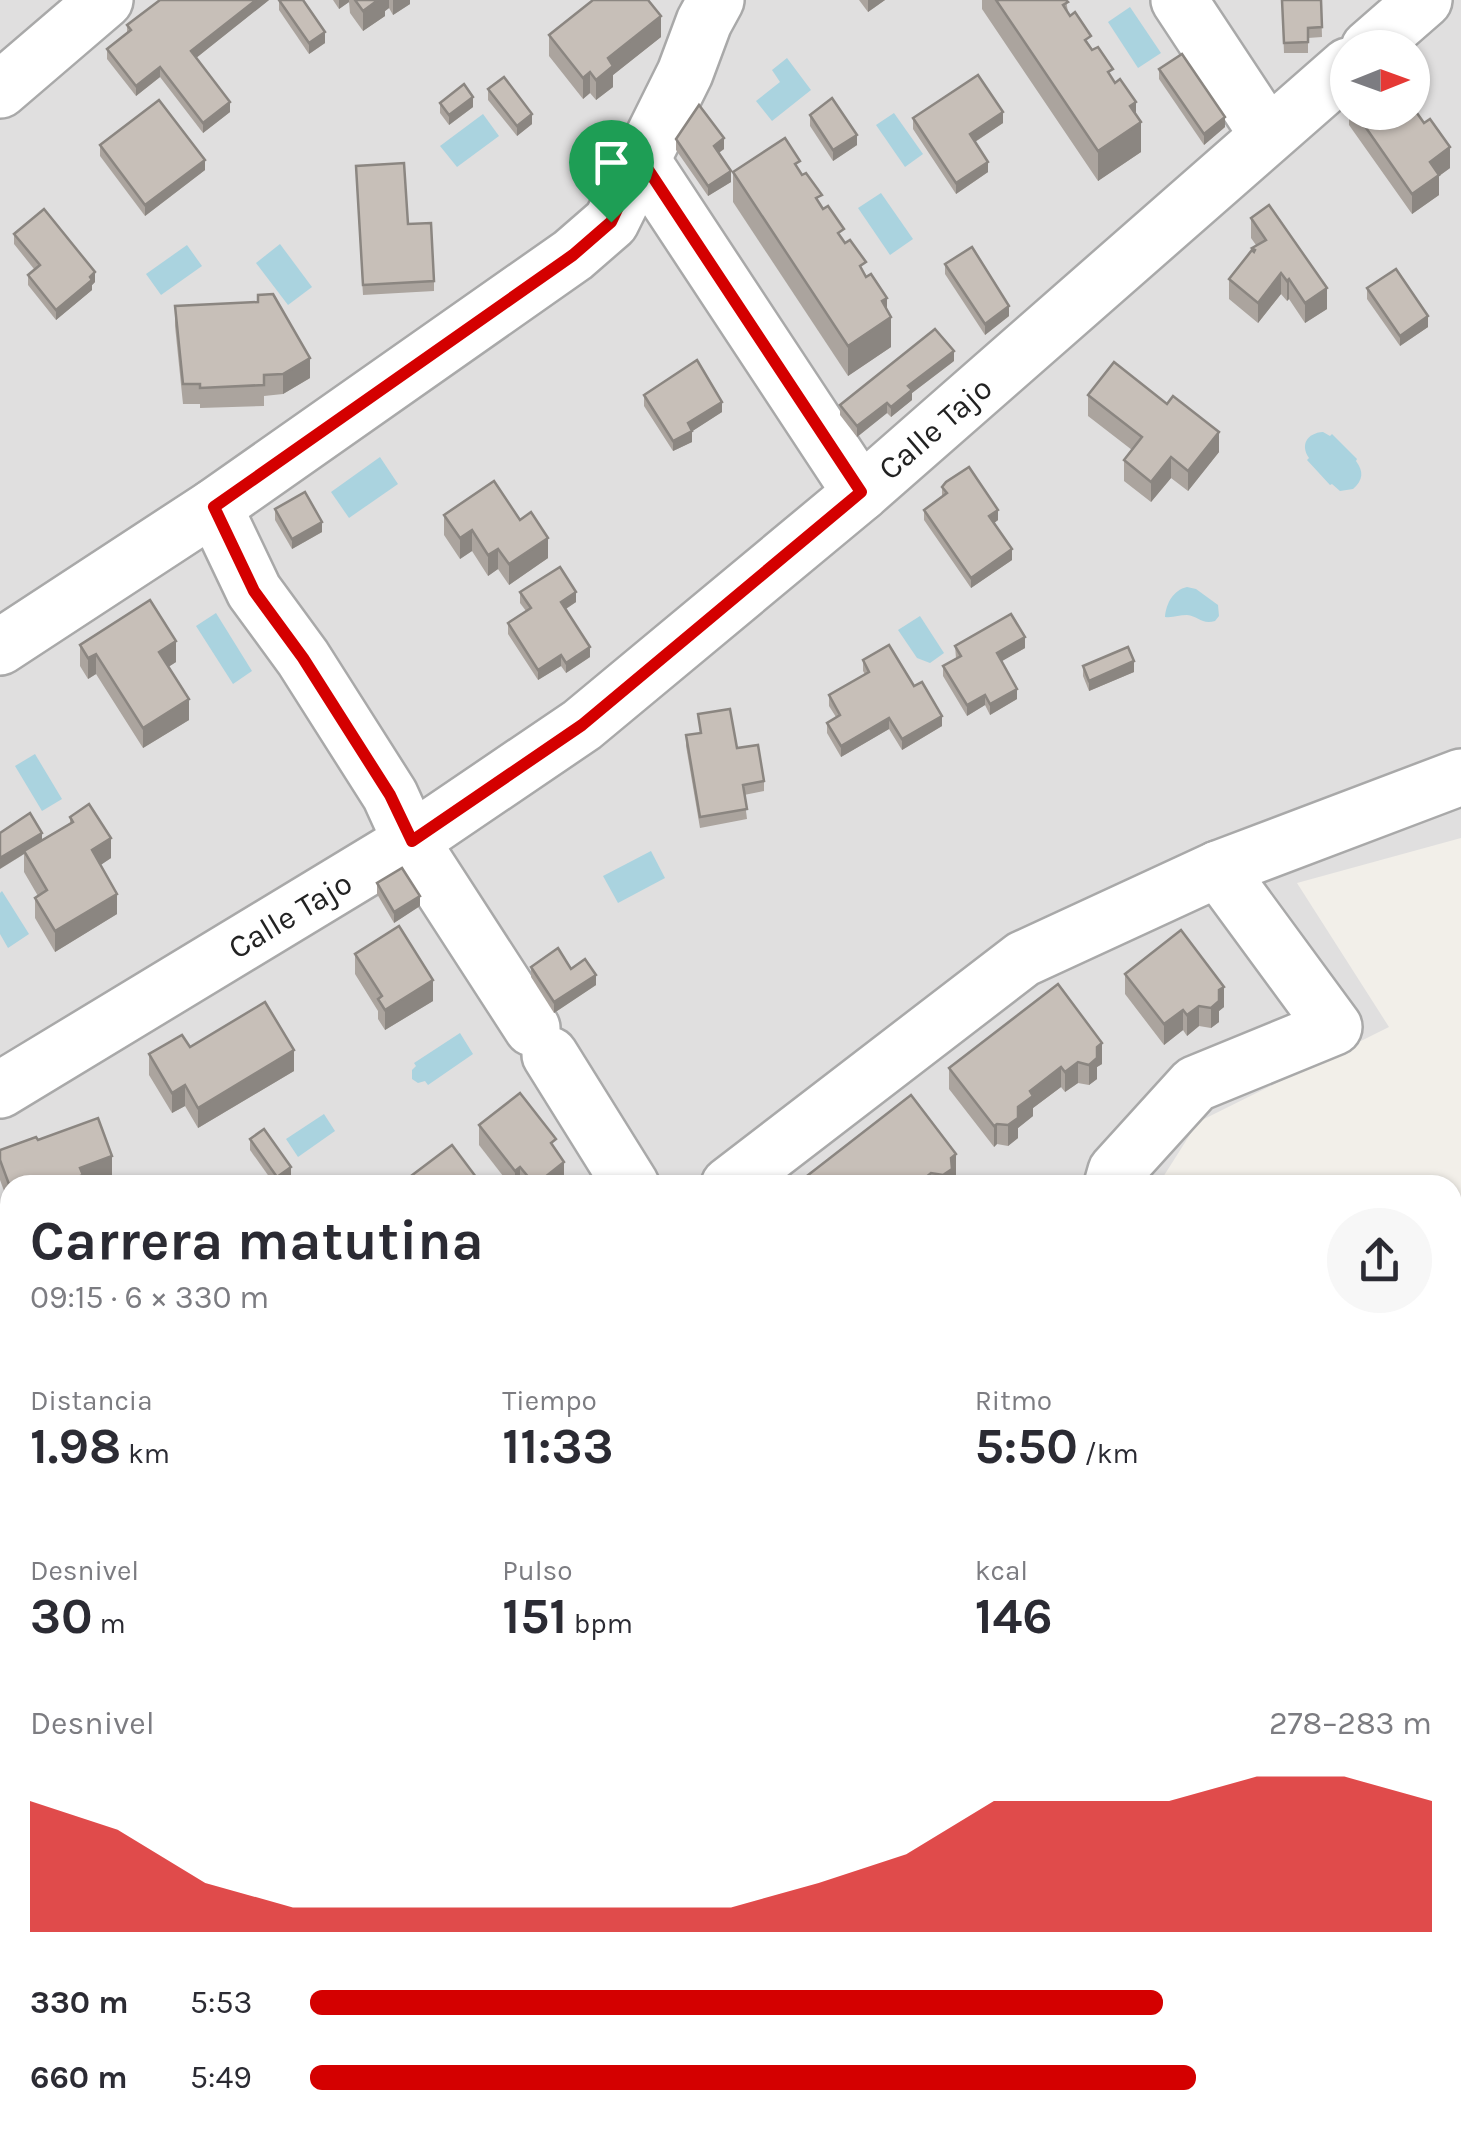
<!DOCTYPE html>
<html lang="es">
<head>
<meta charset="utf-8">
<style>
	:root { --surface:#fff; --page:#f7f7f7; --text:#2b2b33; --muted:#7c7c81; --accent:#d40000 }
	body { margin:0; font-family:Karla,sans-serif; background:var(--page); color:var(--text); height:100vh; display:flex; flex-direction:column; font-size:38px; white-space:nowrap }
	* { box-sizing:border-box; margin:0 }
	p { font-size:32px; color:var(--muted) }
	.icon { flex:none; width:55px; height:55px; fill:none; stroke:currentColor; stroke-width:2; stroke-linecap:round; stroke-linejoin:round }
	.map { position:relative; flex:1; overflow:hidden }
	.panel { position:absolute; left:0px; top:1175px; width:1462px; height:962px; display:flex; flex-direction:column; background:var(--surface); border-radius:30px 30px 0 0; box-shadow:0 2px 8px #0004 }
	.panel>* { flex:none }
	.needle { width:65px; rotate:89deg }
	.controls { position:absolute; left:1330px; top:30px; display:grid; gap:20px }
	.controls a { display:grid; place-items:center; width:100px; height:100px; border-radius:50%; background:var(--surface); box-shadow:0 2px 8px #0004; font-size:50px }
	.pin { position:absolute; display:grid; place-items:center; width:85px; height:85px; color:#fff; margin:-102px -42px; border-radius:50% 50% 50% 0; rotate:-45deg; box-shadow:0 0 10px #0007 }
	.pin .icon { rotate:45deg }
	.round { display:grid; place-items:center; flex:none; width:105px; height:105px; border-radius:52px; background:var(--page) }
	.summary { display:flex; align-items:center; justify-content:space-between; height:170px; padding:0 30px }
	h1 { font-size:55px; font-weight:700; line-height:75px }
	.stats { display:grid; grid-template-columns:repeat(3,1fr); gap:15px; height:170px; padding:10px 30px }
	.stats div { display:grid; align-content:center }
	.stats b { font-size:50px; font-weight:700 }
	.stats small { font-size:28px; font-weight:400 }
	.stats p { font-size:28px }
	.chart { height:280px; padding:20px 30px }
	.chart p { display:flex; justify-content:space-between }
	.chart svg { width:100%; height:180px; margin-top:10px; fill:var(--accent); opacity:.7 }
	ul { padding:0 30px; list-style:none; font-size:32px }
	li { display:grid; grid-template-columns:160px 120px 1fr; align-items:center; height:75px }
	li i { height:25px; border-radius:12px; background:var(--accent) }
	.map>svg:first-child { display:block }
	.residential { fill:#e0dfdf; fill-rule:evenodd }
	.water { fill:#aad3df }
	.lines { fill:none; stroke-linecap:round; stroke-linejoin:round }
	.minor-casing { stroke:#a9a9a9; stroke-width:60 }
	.minor { stroke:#fff; stroke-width:55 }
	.wall { fill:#aba49e }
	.shaded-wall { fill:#8b8681 }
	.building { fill:#c7bfb8; stroke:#8b8681; stroke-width:2.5 }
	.route-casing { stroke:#fff; stroke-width:20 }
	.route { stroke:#d40000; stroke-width:12 }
	.labels { text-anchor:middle; stroke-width:9; stroke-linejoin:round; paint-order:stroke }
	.street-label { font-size:32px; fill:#222; stroke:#fff }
</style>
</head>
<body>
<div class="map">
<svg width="1461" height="2137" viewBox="0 0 1461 2137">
	<rect width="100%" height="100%" fill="#f2efe9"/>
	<g class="residential">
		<path d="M0 0H1461V838L1297 883 1389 1027 1198 1122 1158 1185H10V2068L0 2079ZM1348 48H1412V112H1348Z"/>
		<polygon points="1453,1894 1461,1896 1461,2137 655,2137 616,2128 1452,2128"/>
	</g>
	<g class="water">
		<polygon points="1130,7 1161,53 1138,68 1108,22"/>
		<polygon points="787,58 811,90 772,121 756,101 780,82 772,70"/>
		<polygon points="894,113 923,154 905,167 876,125"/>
		<polygon points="483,114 499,136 457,167 440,146"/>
		<polygon points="881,193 913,239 890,255 858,208"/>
		<polygon points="280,244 312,287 288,305 256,263"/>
		<polygon points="187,245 202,266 161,295 146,274"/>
		<path d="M1323 432 1330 436 1332 434 1357 459 1356 461C1364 472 1363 480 1353 489L1340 491 1332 484 1330 485 1307 460 1309 458C1300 445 1307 433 1323 432Z"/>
		<polygon points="380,457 398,484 349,518 331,492"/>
		<path d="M1187 587 1196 589 1218 605 1219 616 1215 621C1202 625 1198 616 1187 615 1179 615 1173 618 1165 617 1166 604 1173 590 1187 587Z"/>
		<polygon points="216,613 252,671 233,684 196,626"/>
		<polygon points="920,616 944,653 930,663 917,658 898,630"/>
		<polygon points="35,754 62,799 42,811 15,766"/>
		<polygon points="651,851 665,878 618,903 603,876"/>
		<polygon points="2,891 29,934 8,948 0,934 0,893"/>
		<polygon points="460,1033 473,1054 428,1085 425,1081 418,1083 412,1079 412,1070 416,1066 414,1063"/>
		<polygon points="324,1114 335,1131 298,1157 286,1139"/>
	</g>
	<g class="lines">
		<defs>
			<g id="minor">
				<polyline points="1179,0 1268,135"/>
				<polyline points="1369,48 1424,0"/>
				<polyline points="0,90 105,0"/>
				<polyline points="641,159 861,493"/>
				<polyline points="214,507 254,591 303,658 390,795 411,841 532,1028"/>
				<polyline points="0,647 214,507 573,255 611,222 685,73 704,22 716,0"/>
				<polyline points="550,1055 631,1185"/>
				<polyline points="0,1090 411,841 582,725 861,493 1348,66"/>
				<polyline points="729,1185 1023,959 1218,869 1461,777"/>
				<polyline points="1112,1185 1116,1171 1195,1084 1334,1027 1218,869"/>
				<polyline points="0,1746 10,1739"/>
				<polyline points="0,2038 10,2025"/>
			</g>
		</defs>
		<use href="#minor" class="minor-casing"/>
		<use href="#minor" class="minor"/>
	</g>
	<g class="wall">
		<polygon points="160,0 269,0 196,58 230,112 203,133 160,77 136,96 107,59 107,49 127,33 127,25"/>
		<polygon points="279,0 325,43 309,54 279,10"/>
		<polygon points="333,0 410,0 410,4 393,15 389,8 385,11 385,16 363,31 350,13 349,2 339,9"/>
		<polygon points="859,0 885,0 868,12"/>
		<polygon points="982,0 1066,0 1068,12 1113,80 1141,152 1098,181 982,9"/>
		<polygon points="1282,0 1321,0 1322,37 1308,38 1308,53 1284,53"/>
		<polygon points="549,35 661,37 613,75 613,87 596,100 590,93 583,99 549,56"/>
		<polygon points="1159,69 1225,127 1204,145 1159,79"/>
		<polygon points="488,89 532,124 517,136 488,100"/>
		<polygon points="440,103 473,107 449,125 440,113"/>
		<polygon points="1349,112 1412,112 1450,168 1439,176 1439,195 1412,214 1349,125"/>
		<polygon points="810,115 857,145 833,161 810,126"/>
		<polygon points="913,118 1003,123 975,142 988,172 956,194 913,129"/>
		<polygon points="676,139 724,149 719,153 731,182 708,196 676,150"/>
		<polygon points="100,145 205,170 145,216 100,156"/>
		<polygon points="733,172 800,173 887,309 891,347 848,376 733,202"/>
		<polygon points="356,176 408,224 434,281 434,291 363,295"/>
		<polygon points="1251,218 1327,309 1305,323 1289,299 1287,301 1281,294 1258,323 1229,299 1229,279 1252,250 1252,248 1256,245 1251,238"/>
		<polygon points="14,234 95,282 92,285 92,290 56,320 28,285 28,275 34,269 14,244"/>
		<polygon points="945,264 1009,316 985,335 945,274"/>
		<polygon points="1367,288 1428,327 1400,346 1367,299"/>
		<polygon points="175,306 310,378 283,394 264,396 264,406 200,408 200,404 183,404 175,326"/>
		<polygon points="954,361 912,393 912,400 891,417 887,413 857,437 840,415 840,405"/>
		<polygon points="644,395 722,412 692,431 692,442 673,451 644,406"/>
		<polygon points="1088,395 1219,452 1188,491 1171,478 1151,502 1124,481 1124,460 1132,450 1088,416"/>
		<polygon points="942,487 998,520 994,523 1012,560 971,588 924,520 924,510 942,497"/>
		<polygon points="275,509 322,532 292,549 275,520"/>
		<polygon points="444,515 520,520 548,558 509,585 498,569 488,576 472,551 460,559 444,535"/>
		<polygon points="520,592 576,602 566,609 590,657 566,673 561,666 538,680 508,634 508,623 526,611 520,603"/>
		<polygon points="80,645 176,662 168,667 189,720 143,748 96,674 88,679 80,666"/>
		<polygon points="955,646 1025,648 1001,661 1017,699 990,715 985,705 967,716 943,676 943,666 956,658"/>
		<polygon points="863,660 914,686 942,726 902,750 889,729 841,757 827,733 827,723 836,717 829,706 829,695 865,674 863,671"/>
		<polygon points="1083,666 1134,672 1089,691 1083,676"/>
		<polygon points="698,714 737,748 764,781 764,791 744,795 747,819 700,828 686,746 686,735 700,733"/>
		<polygon points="70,817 111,858 100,865 117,914 55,952 35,918 35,898 38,896 24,872 24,854 0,869 70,824"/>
		<polygon points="377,883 420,906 394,923 377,894"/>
		<polygon points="355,954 433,1001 385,1030 378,1019 378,1011 355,974"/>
		<polygon points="531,967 571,969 596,985 554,1013 531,977"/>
		<polygon points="1125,974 1224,1007 1219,1011 1219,1022 1211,1028 1199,1026 1187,1036 1183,1030 1164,1045 1125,994"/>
		<polygon points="1058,984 1102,1064 1097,1067 1097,1079 1089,1085 1078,1083 1065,1092 1061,1087 1033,1108 1033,1116 1018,1128 1018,1138 1008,1146 997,1144 994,1147 949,1089 949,1068"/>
		<polygon points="190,1047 294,1071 198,1128 185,1106 172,1113 149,1075 149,1054"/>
		<polygon points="911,1095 956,1175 952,1178 952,1185 803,1185 803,1179"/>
		<polygon points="479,1125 556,1150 564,1182 561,1185 510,1185 479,1145"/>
		<polygon points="250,1139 291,1177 280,1185 275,1185 250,1150"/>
		<polygon points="38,1140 112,1177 90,1185 10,1185 10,1207 0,1180 0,1150"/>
		<polygon points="0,1810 10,1818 10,1918 0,1904"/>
		<polygon points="1461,2043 1461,2082 1452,2075 1452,2054"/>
		<polygon points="935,2128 985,2128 982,2137 965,2137"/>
		<polygon points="1020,2128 1081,2128 1079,2137 1018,2137"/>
	</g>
	<g class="shaded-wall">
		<polygon points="256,0 269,0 191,62 191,51"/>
		<polygon points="339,0 349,0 349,2 339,9"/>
		<polygon points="378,0 389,0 389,8 385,11 385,16 363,31 363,11"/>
		<polygon points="393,0 410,0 410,4 393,15"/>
		<polygon points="868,0 885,0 868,12"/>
		<polygon points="661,16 661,37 613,75 613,87 596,100 596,80 608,58"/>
		<polygon points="325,32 325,43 309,54 309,43"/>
		<polygon points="160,67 160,77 136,96 136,86"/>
		<polygon points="590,72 590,93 583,99 583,78"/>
		<polygon points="473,97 473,107 449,125 449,115"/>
		<polygon points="230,102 230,112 203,133 203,123"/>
		<polygon points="1136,102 1136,125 1141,122 1141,152 1098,181 1098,151 1130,106"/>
		<polygon points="1003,112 1003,123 970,145 970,134"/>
		<polygon points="532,114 532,124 517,136 517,126"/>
		<polygon points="1225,117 1225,127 1204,145 1204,134"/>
		<polygon points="857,135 857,145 833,161 833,150"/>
		<polygon points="724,138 724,149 714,156 714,146"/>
		<polygon points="1450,147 1450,168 1439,176 1439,195 1412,214 1412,194 1430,162"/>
		<polygon points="205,160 205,170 145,216 145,205"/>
		<polygon points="988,162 988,172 956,194 956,183"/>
		<polygon points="731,171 731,182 708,196 708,186"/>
		<polygon points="95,272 95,282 92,285 92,290 56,320 56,310"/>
		<polygon points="1281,273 1281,294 1258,323 1258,303"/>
		<polygon points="1289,279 1289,299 1287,301 1287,281"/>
		<polygon points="1327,288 1327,309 1305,323 1305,303"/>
		<polygon points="887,298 887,320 891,317 891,347 848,376 848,346 882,301"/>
		<polygon points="1009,306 1009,316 985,335 985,324"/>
		<polygon points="1428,316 1428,327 1400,346 1400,336"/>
		<polygon points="954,351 954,361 912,393 912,400 891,417 891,407 908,386"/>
		<polygon points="310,358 310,378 283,394 283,374"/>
		<polygon points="722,402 722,412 688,434 688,423"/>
		<polygon points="887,403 887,413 857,437 857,426"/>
		<polygon points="692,431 692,442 673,451 673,441"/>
		<polygon points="1219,432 1219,452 1188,491 1188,471"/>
		<polygon points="1171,457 1171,478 1151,502 1151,482"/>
		<polygon points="998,510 998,520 989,527 989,516"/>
		<polygon points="322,522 322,532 292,549 292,539"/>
		<polygon points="472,530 472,551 460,559 460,538"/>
		<polygon points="548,538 548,558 509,585 509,564"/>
		<polygon points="498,549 498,569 488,576 488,555"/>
		<polygon points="1012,549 1012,560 971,588 971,578"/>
		<polygon points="576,592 576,602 561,612 561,602"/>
		<polygon points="1025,637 1025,648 997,664 997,653"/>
		<polygon points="176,641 176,662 159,673 159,652"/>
		<polygon points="590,647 590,657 566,673 566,663"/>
		<polygon points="96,654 96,674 88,679 88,658"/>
		<polygon points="561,655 561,666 538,680 538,670"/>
		<polygon points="1134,661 1134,672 1089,691 1089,681"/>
		<polygon points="1017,689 1017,699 990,715 990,704"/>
		<polygon points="985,695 985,705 967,716 967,705"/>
		<polygon points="189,699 189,720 143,748 143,728"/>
		<polygon points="942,716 942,726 902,750 902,739"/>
		<polygon points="889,718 889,729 841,757 841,746"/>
		<polygon points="42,833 42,843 24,851 24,854 0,869 0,858"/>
		<polygon points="111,838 111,858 92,871 92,850"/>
		<polygon points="117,894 117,914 55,952 55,931"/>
		<polygon points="420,896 420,906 394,923 394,912"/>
		<polygon points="596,975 596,985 554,1013 554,1002"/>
		<polygon points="433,980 433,1001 385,1030 385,1010"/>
		<polygon points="1224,987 1224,1007 1219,1011 1219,1022 1211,1028 1211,1008 1219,990"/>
		<polygon points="1199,1006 1199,1026 1187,1036 1187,1015"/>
		<polygon points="1183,1010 1183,1030 1164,1045 1164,1024"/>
		<polygon points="1102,1043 1102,1064 1097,1067 1097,1079 1089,1085 1089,1065 1097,1047"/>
		<polygon points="294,1050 294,1071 198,1128 198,1108"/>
		<polygon points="1078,1062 1078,1083 1065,1092 1065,1072"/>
		<polygon points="1061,1067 1061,1087 1033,1108 1033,1116 1018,1128 1018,1138 1008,1146 1008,1125 1018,1107 1030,1091"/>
		<polygon points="185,1085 185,1106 172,1113 172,1093"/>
		<polygon points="997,1124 997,1144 994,1147 994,1126"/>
		<polygon points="956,1154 956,1175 952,1178 952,1185 943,1185 943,1175 951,1158"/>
		<polygon points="112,1156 112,1177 90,1185 62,1185 62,1183 80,1168"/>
		<polygon points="564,1162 564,1182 561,1185 535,1185"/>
		<polygon points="291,1167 291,1177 280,1185 277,1185 277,1177"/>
		<polygon points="520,1167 520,1185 515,1185 515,1171"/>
		<polygon points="931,1173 931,1185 919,1185 919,1183"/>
		<polygon points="1076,2128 1081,2128 1079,2137 1075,2137"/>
		<polygon points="1175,2128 1180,2128 1179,2137 1172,2137"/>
	</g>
	<g class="building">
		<polygon points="160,0 256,0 191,51 230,102 203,123 160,67 136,86 107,49 131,30 127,25"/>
		<polygon points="279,0 303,0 325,32 309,43"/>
		<polygon points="355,0 378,0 363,11"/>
		<polygon points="593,0 648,0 661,16 608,58 613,66 596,80 590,72 583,78 549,35"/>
		<polygon points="996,0 1066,0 1068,2 1063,5 1070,16 1075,12 1091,36 1085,40 1092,50 1098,47 1113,69 1108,72 1115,83 1120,79 1136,102 1130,106 1141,122 1098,151"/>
		<polygon points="1282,0 1321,0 1322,27 1308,28 1308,42 1284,43"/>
		<polygon points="1182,54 1225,117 1204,134 1159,69"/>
		<polygon points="978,75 1003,112 970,134 988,162 956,183 913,118"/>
		<polygon points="504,77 532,114 517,126 488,89"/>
		<polygon points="464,84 473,97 449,115 440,103"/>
		<polygon points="832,98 857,135 833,150 810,115"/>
		<polygon points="159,100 205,160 145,205 100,145"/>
		<polygon points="699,105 724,138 714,146 731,171 708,186 676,139"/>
		<polygon points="1412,106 1424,123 1430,119 1450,147 1430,162 1439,175 1412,194 1355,112 1412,112"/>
		<polygon points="785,138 800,161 795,164 802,175 806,173 822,195 816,198 823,209 828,206 844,229 838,233 845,243 850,240 866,262 860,266 866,277 871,274 887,298 882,301 891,317 848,346 733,172"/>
		<polygon points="404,163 408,224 431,223 434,281 363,285 356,166"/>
		<polygon points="1269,205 1327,288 1305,303 1289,279 1287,281 1281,273 1258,303 1229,279 1252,250 1254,252 1255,250 1252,248 1266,240 1251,218"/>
		<polygon points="44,209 95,272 90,277 92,280 56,310 28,275 40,265 14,234"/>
		<polygon points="972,247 1009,306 985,324 945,264"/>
		<polygon points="1396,269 1428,316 1400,336 1367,288"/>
		<polygon points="273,294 310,358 283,374 264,375 264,385 200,388 200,384 183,384 175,306 258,302 258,295"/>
		<polygon points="935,329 954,351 908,386 912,390 891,407 887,403 857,426 840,405"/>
		<polygon points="697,360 722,402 688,423 692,431 673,441 644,395"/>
		<polygon points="1114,362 1167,404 1173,396 1219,432 1188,471 1171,457 1151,482 1124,460 1142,437 1088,395"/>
		<polygon points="969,467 998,510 989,516 1012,549 971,578 924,510 947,493 942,487 946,482"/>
		<polygon points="494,481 520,520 531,512 548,538 509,564 498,549 488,555 472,530 460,538 444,515"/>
		<polygon points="305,492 322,522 292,539 275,509"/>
		<polygon points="560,567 576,592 561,602 590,647 566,663 561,655 538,670 508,623 531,608 520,592"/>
		<polygon points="150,600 176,641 159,652 189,699 143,728 96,654 88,658 80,645"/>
		<polygon points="1011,614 1025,637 997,653 1017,689 990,704 985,695 967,705 943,666 961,656 955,646"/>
		<polygon points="889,645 914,686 922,682 942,716 902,739 889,718 841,746 827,723 840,715 829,695 869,672 863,660"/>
		<polygon points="1128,647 1134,661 1089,681 1083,666"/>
		<polygon points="730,709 737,748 758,745 764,781 743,785 747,809 700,817 686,735 701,733 698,714"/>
		<polygon points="89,804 111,838 92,850 117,894 55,931 35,898 47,890 24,851 73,822 70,817"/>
		<polygon points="30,813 42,833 0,858 0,833"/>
		<polygon points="402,868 420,896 394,912 377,883"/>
		<polygon points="399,926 433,980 385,1010 378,999 382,996 355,954"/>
		<polygon points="1181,930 1224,987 1219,990 1219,1001 1211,1008 1199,1006 1187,1015 1183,1010 1164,1024 1125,974"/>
		<polygon points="558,948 571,969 585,959 596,975 554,1002 531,967"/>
		<polygon points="1058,984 1102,1043 1097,1047 1097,1058 1089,1065 1078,1062 1065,1072 1061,1067 1030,1091 1033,1096 1018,1107 1018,1118 1008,1125 997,1124 994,1126 949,1068"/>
		<polygon points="265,1002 294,1050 198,1108 185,1085 172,1093 149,1054 182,1035 190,1047"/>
		<polygon points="520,1093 556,1139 551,1143 564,1162 535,1185 520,1167 515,1171 479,1125"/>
		<polygon points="911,1095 956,1154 951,1158 952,1169 943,1175 931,1173 919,1183 915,1177 905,1185 807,1185 803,1179"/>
		<polygon points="98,1118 112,1156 80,1168 83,1175 62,1183 62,1185 10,1185 10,1187 0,1160 0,1150 36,1137 38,1140"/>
		<polygon points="264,1129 291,1167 277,1177 250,1139"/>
		<polygon points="452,1145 482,1185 418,1185 411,1176"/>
		<polygon points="2,1808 10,1818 10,1897 0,1884 0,1810"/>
		<polygon points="1461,2043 1461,2072 1452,2065 1452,2054"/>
		<polygon points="1020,2128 1069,2128 1066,2137 1024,2137 1018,2135"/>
		<polygon points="1116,2128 1175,2128 1172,2137 1113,2137"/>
		<polygon points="1217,2128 1220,2128 1253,2137 1214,2137"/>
	</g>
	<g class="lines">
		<defs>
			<polygon id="route" points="641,159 861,492 582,725 412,841 390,795 303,658 254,591 214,507 573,255 611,222"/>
		</defs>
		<use href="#route" class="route-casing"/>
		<use href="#route" class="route"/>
	</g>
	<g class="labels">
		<g class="street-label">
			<text transform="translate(935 428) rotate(-41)" y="11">Calle Tajo</text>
			<text transform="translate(290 915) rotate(-31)" y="11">Calle Tajo</text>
		</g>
	</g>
</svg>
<div class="controls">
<a><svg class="needle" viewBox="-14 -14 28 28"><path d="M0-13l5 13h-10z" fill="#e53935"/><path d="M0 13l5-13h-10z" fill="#7c7c81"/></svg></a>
</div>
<div class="pin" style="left:611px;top:222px;background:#1e9e55"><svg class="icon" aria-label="arrive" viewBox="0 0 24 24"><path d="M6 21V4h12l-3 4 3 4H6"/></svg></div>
<section class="panel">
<div class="summary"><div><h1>Carrera matutina</h1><p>09:15 · 6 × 330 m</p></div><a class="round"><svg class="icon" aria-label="share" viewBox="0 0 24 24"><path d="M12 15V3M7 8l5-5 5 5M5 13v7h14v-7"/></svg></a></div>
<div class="stats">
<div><p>Distancia</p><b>1.98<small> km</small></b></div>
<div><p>Tiempo</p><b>11:33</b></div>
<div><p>Ritmo</p><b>5:50<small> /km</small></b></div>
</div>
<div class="stats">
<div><p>Desnivel</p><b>30<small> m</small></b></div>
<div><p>Pulso</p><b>151<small> bpm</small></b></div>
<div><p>kcal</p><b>146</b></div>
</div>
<div class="chart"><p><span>Desnivel</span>278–283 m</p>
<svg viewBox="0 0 160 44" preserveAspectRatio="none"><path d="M0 44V12L10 19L20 32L30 38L40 38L50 38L60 38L70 38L80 38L90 32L100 25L110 12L120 12L130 12L140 6L150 6L160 12V44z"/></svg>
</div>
<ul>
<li><b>330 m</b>5:53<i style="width:76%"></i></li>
<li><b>660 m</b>5:49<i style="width:79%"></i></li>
</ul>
</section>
</div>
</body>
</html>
